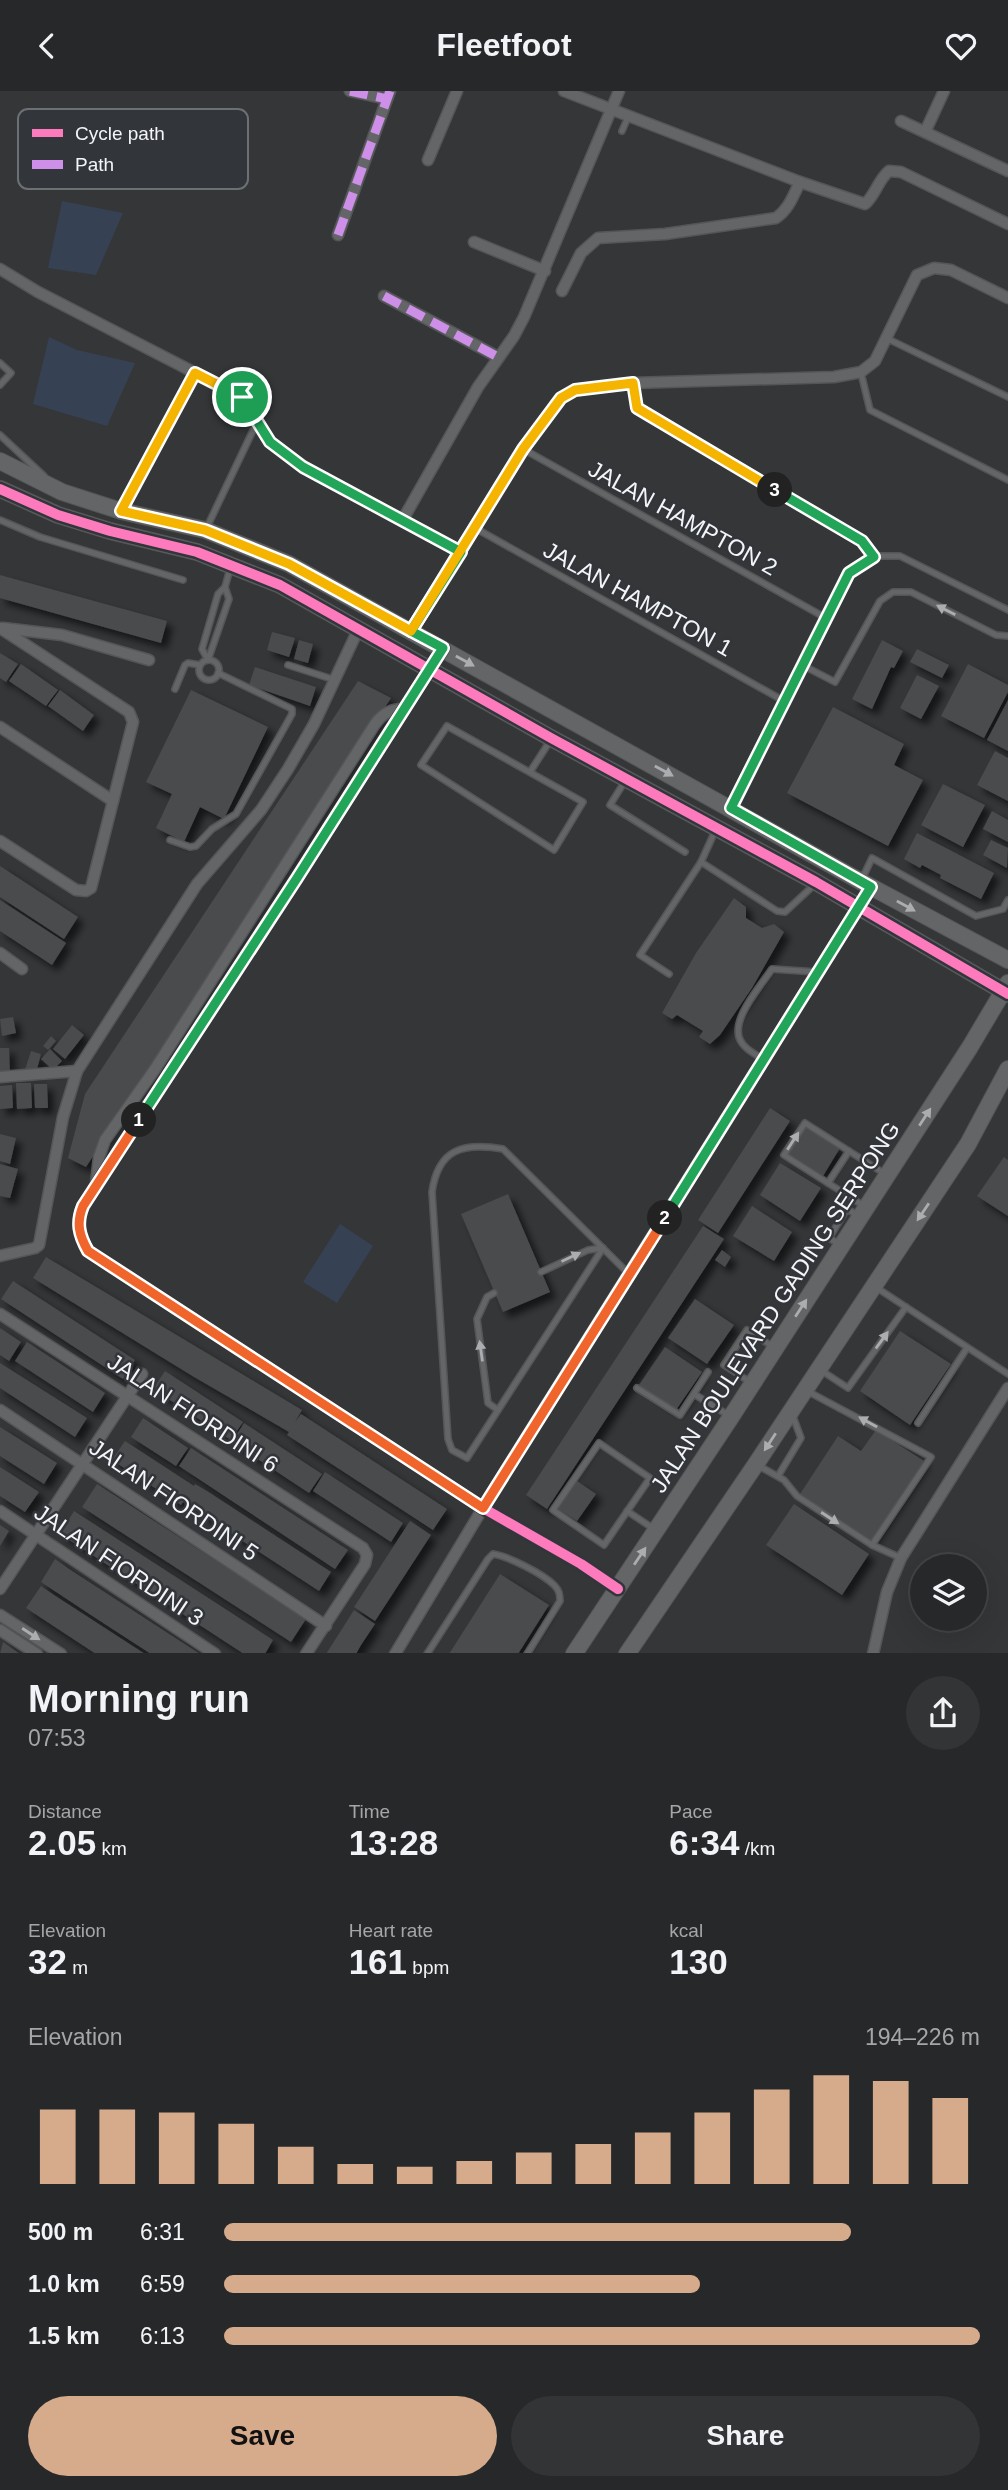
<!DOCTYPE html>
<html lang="en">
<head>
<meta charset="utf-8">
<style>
	:root { --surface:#27282a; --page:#333436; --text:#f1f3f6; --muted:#a4a6a8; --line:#434447; --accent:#d6ab8b }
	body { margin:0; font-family:Helvetica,sans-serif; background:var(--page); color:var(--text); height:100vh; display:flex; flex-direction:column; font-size:26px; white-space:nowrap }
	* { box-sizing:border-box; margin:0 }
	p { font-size:23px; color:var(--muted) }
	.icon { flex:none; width:38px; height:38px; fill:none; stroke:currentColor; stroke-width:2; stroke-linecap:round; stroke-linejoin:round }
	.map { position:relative; height:1562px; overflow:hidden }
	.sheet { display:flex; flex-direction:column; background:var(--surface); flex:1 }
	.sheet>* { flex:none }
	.buttons { position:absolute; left:910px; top:1463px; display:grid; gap:14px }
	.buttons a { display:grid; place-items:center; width:77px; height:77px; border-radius:50%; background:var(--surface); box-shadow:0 7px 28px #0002,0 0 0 2px var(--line); font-size:35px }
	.pin { position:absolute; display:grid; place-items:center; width:60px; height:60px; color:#fff; margin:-30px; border:4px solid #fff; border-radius:50%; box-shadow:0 2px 7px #0007 }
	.km { position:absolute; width:35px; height:35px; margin:-18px; border-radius:50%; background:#222; color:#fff; font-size:19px; line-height:35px; text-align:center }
	.round { display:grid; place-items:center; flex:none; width:74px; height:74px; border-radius:37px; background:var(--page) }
	.head { display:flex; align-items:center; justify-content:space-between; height:119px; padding:0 28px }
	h1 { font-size:38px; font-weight:800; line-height:52px }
	.stats { display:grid; grid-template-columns:repeat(3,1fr); gap:10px; height:119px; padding:7px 28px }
	.stats div { display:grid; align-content:center }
	.stats b { font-size:35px; font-weight:800 }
	.stats small { font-size:19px; font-weight:400 }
	.stats p { font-size:19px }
	.chart { height:196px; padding:14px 28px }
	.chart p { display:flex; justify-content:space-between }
	.chart svg { width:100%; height:126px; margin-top:7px; stroke:var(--accent); stroke-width:6 }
	.primary-button { display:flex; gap:14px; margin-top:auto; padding:14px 28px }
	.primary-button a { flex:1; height:80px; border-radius:42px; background:var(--accent); color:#111; font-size:28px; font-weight:800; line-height:80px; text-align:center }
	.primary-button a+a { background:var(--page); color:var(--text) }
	ul { padding:0 28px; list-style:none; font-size:23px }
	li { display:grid; grid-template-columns:112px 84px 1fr; align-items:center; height:52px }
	li i { height:18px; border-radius:9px; background:var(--accent) }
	header { display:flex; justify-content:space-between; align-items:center; height:91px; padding:0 28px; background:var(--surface); font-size:32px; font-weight:800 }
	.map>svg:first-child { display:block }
	.green { fill:#364253 }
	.building { fill:#494b4d; filter:url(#shadow) }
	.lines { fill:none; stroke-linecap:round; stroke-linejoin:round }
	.lane-casing { stroke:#545557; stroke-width:8 }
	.street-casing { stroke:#545557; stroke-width:13 }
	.secondary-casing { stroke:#545557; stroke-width:18 }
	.lane { stroke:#646567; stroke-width:5 }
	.street { stroke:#646567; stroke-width:10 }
	.secondary { stroke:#646567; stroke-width:16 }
	.quiet { stroke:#ce8fe9; stroke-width:9; stroke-dasharray:18 9; stroke-linecap:butt }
	.cycleway-casing { stroke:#32353a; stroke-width:15 }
	.cycleway { stroke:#fd7abc; stroke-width:10 }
	.oneway { fill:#acadb0 }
	.split-1-casing { stroke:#fff; stroke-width:14 }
	.split-2-casing { stroke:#fff; stroke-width:14 }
	.split-3-casing { stroke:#fff; stroke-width:14 }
	.split-4-casing { stroke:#fff; stroke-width:14 }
	.split-1 { stroke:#22a559; stroke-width:9 }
	.split-2 { stroke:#f0652b; stroke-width:9 }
	.split-3 { stroke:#22a559; stroke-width:9 }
	.split-4 { stroke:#f5b400; stroke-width:9 }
	.labels { text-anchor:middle; stroke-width:5; stroke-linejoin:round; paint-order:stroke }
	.street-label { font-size:23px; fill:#f3f5f8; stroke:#32353a }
	.key { fill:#32353a; stroke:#6c6f73; stroke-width:2 }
	.key-label { font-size:19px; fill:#f3f5f8 }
</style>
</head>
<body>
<header><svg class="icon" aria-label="back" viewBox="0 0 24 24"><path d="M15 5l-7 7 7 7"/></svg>Fleetfoot<svg class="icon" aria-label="heart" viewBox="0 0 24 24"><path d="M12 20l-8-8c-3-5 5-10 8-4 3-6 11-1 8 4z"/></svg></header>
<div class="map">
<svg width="1008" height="1563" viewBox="0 0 1008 1563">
	<defs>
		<filter id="shadow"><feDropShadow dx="6" dy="6" stdDeviation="3.5" flood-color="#0009"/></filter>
	</defs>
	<rect width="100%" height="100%" fill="#343638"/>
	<g class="green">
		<polygon points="62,110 123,122 96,184 48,177"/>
		<polygon points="49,246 77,259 135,272 107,335 33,313"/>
		<polygon points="340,1133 373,1155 337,1212 303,1191"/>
	</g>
	<g class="building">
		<polygon points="0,484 167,530 161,552 0,507"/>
		<polygon points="272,541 295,547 289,566 267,559"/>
		<polygon points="299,549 313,553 308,572 294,568"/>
		<polygon points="882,549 903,560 894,577 891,576 872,618 852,608"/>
		<polygon points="917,558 949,574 942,587 910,571"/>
		<polygon points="0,562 18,573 6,591 0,587"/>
		<polygon points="21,573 58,599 46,615 9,590"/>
		<polygon points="968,573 1008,594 1008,601 984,647 941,625"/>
		<polygon points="255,576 316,596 310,615 249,594"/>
		<polygon points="917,584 939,595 921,628 900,617"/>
		<polygon points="358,590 391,607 86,1076 68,1067 85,1003"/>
		<polygon points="60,599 94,624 83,640 48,615"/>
		<polygon points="191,599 268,636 224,728 200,716 184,751 156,737 172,703 146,691"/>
		<polygon points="1008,609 1008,660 987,649"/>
		<polygon points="833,616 904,653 894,674 923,689 888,755 787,702"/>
		<polygon points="995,660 1008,667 1008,710 977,694"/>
		<polygon points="943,693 985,714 963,756 921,734"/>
		<polygon points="992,720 1008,729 1008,751 983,738"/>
		<polygon points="917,742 994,782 981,808 940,787 941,784 922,774 920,777 904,768"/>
		<polygon points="991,749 1008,757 1007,777 983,764"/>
		<polygon points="0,775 78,826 64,848 0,806"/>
		<polygon points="734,807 746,816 746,827 762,837 774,833 784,841 752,897 720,944 710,953 699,946 703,940 677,924 672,928 662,922 696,862"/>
		<polygon points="0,809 66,852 52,874 0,840"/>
		<polygon points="13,926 16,942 2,945 0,928"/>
		<polygon points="72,934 84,944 65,968 53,958"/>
		<polygon points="51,945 56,950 48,959 43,955"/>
		<polygon points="0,957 9,957 10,983 0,983"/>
		<polygon points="50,958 62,970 53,979 41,968"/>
		<polygon points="31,960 41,963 36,982 25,979"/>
		<polygon points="16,992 31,992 32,1017 17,1018"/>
		<polygon points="34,993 47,993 48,1017 35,1017"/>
		<polygon points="12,994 13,1017 0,1018 0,995"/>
		<polygon points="770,1017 790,1030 718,1142 698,1129"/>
		<polygon points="806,1036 840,1057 823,1085 789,1063"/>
		<polygon points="0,1043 16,1047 10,1073 0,1070"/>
		<polygon points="1004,1066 1008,1069 1008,1125 977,1105"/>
		<polygon points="780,1072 821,1097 800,1130 760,1104"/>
		<polygon points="0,1073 18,1078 10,1107 0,1105"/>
		<polygon points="508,1103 550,1201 503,1221 461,1123"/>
		<polygon points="752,1115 792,1141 774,1170 733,1145"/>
		<polygon points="703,1135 724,1148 547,1418 526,1404"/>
		<polygon points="722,1159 731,1166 725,1176 715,1169"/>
		<polygon points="46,1166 302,1319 295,1331 301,1323 447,1418 433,1439 287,1344 289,1341 194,1286 33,1187"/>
		<polygon points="13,1190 135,1269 123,1288 1,1208"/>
		<polygon points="695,1208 734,1234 707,1273 668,1247"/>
		<polygon points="0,1237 21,1251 9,1270 0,1264"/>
		<polygon points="900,1240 951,1273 910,1334 860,1300"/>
		<polygon points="27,1251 105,1302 93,1321 15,1270"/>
		<polygon points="665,1256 702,1281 676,1319 639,1294"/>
		<polygon points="0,1272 87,1327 75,1346 0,1297"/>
		<polygon points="165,1280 243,1331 231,1349 153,1298"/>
		<polygon points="143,1327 188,1357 176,1375 131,1346"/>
		<polygon points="244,1332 322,1383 309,1402 232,1351"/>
		<polygon points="0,1336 57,1372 44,1393 0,1365"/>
		<polygon points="876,1339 924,1370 871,1450 800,1403 838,1345 861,1360"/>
		<polygon points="125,1350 194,1395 195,1393 207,1400 331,1481 319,1500 183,1411 181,1414 112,1369"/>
		<polygon points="191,1357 348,1459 335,1478 179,1375"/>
		<polygon points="0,1376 39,1401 25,1421 0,1405"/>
		<polygon points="325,1381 403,1432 391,1451 313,1400"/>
		<polygon points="577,1390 596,1403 577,1430 558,1418"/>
		<polygon points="97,1393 306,1528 291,1551 82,1416"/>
		<polygon points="794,1413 869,1463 842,1504 766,1454"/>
		<polygon points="74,1420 273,1549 265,1563 244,1563 60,1443"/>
		<polygon points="410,1430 431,1444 375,1530 354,1516"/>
		<polygon points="0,1434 9,1440 0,1455"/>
		<polygon points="55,1468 69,1478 200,1563 151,1563 97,1528 41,1491"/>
		<polygon points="500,1483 549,1514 518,1563 449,1563"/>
		<polygon points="41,1495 54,1504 145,1563 96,1563 26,1517"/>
		<polygon points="354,1519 375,1533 361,1554 356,1563 326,1563"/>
		<polygon points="3,1551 20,1563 0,1563"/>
	</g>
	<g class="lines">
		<defs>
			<g id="lane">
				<polyline points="622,40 629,24"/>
				<polyline points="886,247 1008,306"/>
				<polyline points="0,272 11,282 0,294"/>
				<polyline points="861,282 870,319 1008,389"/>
				<polyline points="633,292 637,317 862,450 874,465"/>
				<polyline points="0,344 44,385"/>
				<polyline points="523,358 826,527"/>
				<polyline points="123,417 195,282"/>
				<polyline points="0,429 40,446 183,489"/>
				<polyline points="207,436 257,331"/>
				<polyline points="475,437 784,610"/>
				<polyline points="208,569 202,558 218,503 225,496 230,478"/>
				<polyline points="208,569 229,508 225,496"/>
				<circle cx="209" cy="579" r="10"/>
				<polyline points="288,574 335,589"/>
				<polyline points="802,574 835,591 880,510 893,501 911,501 996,544 1008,545"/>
				<polyline points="175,598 185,574 188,572 200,574"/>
				<polygon points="447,635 583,711 554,759 421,674"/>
				<polyline points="530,681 550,650"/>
				<polyline points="625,690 610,714 685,761"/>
				<polyline points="732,715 849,482 874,465 900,465 1008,519"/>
				<polyline points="170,749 190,756 196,755 212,738 236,723 292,623 292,618 218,582"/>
				<polyline points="701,771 777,820 785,821 814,794"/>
				<polyline points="862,788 872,767 976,825 1003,818 1008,809"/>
				<polyline points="669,883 640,864 701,771 716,738"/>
				<path d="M764 969C757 964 746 959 742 952 727 932 760 896 772 878L817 881"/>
				<polyline points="828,1092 849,1060"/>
				<polyline points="864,1115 784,1064 805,1032 885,1083"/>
				<polyline points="839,1153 829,1147 847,1118 859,1125"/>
				<path d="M603 1157 467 1367 452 1359 448 1348 432 1101C438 1058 463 1051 503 1058L628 1182"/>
				<polyline points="541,1181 588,1159 603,1157"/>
				<polyline points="494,1202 487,1206 477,1228 488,1312 498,1319"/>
				<polyline points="906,1216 1008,1283"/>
				<polyline points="822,1280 848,1297 906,1216 877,1197"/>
				<polyline points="750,1291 724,1274 747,1239 775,1257"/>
				<polyline points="637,1297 680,1324 708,1281"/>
				<polyline points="694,1303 728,1324"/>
				<polyline points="918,1332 967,1257"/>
				<polygon points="599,1352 650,1387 604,1454 553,1419"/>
				<polyline points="759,1375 784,1389 797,1405 872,1454 931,1366 807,1300"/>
				<polyline points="778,1385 801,1347 792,1323"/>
				<polyline points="627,1420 654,1438"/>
				<polyline points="872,1454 901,1467"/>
				<path d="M427 1563 488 1468 493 1463C508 1465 543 1483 554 1494 559 1499 560 1503 560 1510L527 1563"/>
			</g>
			<g id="street">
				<polyline points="350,0 387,8"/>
				<path d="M564 0 800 91 865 113C876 103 878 89 889 80L901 81 1008 133"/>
				<polyline points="901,30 1008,80"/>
				<polyline points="925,41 944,0"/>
				<polyline points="428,69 457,0"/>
				<polyline points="338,144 390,0"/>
				<polyline points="474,151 545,180"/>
				<polyline points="0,178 38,201 242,306 270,351 303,376 461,461"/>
				<path d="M562 200 581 162 598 147 665 143 776 127C789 118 793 105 800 91"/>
				<polyline points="384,205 498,266"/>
				<polyline points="402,430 478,296 514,245 524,226 619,0"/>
				<polyline points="0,537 129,621 133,631 91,797 86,800 76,799 0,750"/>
				<polyline points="3,537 62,544 149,569"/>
				<polyline points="411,540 523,358 561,307 575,299 633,292 834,286 861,281 875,270 917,184 934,177 951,179 1008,207"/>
				<path d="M443 557 297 787 83 1115C75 1135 79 1154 97 1166L483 1417 581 1473 618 1498"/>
				<polyline points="0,636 113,710"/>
				<polyline points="0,862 22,878"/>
				<polyline points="77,980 197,793 261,719 288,678 314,633 358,539"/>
				<polyline points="0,986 77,980 63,1026 39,1154 35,1157 0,1165"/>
				<path d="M96 1093 99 1066 105 1049 155 978 375 633C384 621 390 619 406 617"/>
				<polyline points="0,1223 363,1457 367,1464 365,1473 306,1563"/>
				<polyline points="0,1319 326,1535"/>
				<polyline points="0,1420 215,1563"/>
				<polyline points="0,1498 142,1283"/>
				<polyline points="0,1524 61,1563"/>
				<polyline points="0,1539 37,1563"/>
				<polyline points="395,1563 507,1377 871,796"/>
				<polyline points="873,1563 887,1501 901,1467 1008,1297"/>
			</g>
			<g id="secondary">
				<polyline points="0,370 62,401 121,420 205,439 289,473 860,790 1008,869"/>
				<polyline points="0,398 58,424 110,440 197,461 280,494 551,647 816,791 1008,903"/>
				<polyline points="574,1563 731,1326 970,956 1008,892"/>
				<polyline points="627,1563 756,1373 968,1053 1008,978"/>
			</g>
		</defs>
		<use href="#lane" class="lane-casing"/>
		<use href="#street" class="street-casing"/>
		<use href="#secondary" class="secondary-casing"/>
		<use href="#lane" class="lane"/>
		<use href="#street" class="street"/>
		<use href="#secondary" class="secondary"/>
		<g class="quiet">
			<polyline points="350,0 387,8"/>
			<polyline points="338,144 390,0"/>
			<polyline points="384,205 498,266"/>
		</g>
		<defs>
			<g id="cycleway">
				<polyline points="0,398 58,424 110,440 197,461 280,494 551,647 816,791 1008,903"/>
				<path d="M443 557 297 787 83 1115C75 1135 79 1154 97 1166L483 1417 581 1473 618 1498"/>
			</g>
		</defs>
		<use href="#cycleway" class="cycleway-casing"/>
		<use href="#cycleway" class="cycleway"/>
	</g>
	<defs><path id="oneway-solid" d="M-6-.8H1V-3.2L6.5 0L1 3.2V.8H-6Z" transform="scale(1.75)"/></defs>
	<g class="oneway">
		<use href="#oneway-solid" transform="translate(946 519) rotate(-153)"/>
		<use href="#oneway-solid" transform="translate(465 570) rotate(29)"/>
		<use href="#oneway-solid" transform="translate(664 680) rotate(29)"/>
		<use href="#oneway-solid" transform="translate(906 815) rotate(29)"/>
		<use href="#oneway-solid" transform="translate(925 1026) rotate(-57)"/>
		<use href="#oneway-solid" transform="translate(793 1050) rotate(-57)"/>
		<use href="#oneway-solid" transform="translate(923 1121) rotate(124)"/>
		<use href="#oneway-solid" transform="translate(571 1166) rotate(-25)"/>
		<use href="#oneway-solid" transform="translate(801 1217) rotate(-57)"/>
		<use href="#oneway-solid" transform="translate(882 1249) rotate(-54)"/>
		<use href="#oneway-solid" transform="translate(481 1260) rotate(-98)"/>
		<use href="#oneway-solid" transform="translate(868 1331) rotate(-151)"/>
		<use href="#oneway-solid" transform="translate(770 1351) rotate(123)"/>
		<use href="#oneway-solid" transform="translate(830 1427) rotate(33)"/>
		<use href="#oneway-solid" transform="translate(640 1465) rotate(-56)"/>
		<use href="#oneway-solid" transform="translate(31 1543) rotate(33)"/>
	</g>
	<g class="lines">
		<defs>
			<polyline id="split-1" points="139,1029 297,787 443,557 411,540 461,461 303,376 270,351 242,306"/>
			<path id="split-2" d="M139 1029 83 1115C76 1132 79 1144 88 1160L483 1417 665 1127"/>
			<polyline id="split-3" points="665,1127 871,796 731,717 849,482 874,466 862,450 775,399"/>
			<polyline id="split-4" points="242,306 195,282 121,420 205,439 289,473 411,540 523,358 561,307 575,299 633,292 637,317 775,399"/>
		</defs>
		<use href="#split-1" class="split-1-casing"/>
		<use href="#split-2" class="split-2-casing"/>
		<use href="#split-3" class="split-3-casing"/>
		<use href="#split-4" class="split-4-casing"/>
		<use href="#split-1" class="split-1"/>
		<use href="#split-2" class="split-2"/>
		<use href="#split-3" class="split-3"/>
		<use href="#split-4" class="split-4"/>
	</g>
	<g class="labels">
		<g class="street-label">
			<text transform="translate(683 427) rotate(29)" y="8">JALAN HAMPTON 2</text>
			<text transform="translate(638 508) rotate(29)" y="8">JALAN HAMPTON 1</text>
			<text transform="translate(775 1216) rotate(-57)" y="8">JALAN BOULEVARD GADING SERPONG</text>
			<text transform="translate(193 1322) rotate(33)" y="8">JALAN FIORDINI 6</text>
			<text transform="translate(174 1409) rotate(34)" y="8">JALAN FIORDINI 5</text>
			<text transform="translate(119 1474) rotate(34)" y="8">JALAN FIORDINI 3</text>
		</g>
	</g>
	<rect x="18" y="18" width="230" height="80" rx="10" class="key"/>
	<rect x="32" y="38" width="31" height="8" fill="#fd7abc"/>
	<rect x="32" y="69" width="31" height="9" fill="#ce8fe9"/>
	<g class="key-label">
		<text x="75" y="49">Cycle path</text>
		<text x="75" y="80">Path</text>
	</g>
</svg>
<div class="buttons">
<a><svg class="icon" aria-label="layers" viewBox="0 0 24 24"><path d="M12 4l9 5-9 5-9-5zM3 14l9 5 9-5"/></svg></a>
</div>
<div class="pin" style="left:242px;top:306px;background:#1e9e55"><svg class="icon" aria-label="arrive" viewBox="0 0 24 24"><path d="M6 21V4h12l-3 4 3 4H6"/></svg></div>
<b class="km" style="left:139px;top:1029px">1</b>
<b class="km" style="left:665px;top:1127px">2</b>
<b class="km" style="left:775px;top:399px">3</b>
</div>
<section class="sheet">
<div class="head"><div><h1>Morning run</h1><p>07:53</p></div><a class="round"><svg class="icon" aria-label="share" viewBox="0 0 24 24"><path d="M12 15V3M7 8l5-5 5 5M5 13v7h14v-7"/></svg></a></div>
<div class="stats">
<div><p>Distance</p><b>2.05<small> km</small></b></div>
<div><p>Time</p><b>13:28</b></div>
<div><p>Pace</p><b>6:34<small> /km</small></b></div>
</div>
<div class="stats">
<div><p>Elevation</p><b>32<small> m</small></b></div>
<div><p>Heart rate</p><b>161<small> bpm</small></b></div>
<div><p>kcal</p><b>130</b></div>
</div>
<div class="chart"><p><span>Elevation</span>194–226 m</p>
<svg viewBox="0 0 160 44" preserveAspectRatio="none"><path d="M5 44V18M15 44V18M25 44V19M35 44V23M45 44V31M55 44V37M65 44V38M75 44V36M85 44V33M95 44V30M105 44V26M115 44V19M125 44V11M135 44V6M145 44V8M155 44V14"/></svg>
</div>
<ul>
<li><b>500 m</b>6:31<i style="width:83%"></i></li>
<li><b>1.0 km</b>6:59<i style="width:63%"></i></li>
<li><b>1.5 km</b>6:13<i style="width:100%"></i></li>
</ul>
<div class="primary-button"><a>Save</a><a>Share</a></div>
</section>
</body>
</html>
